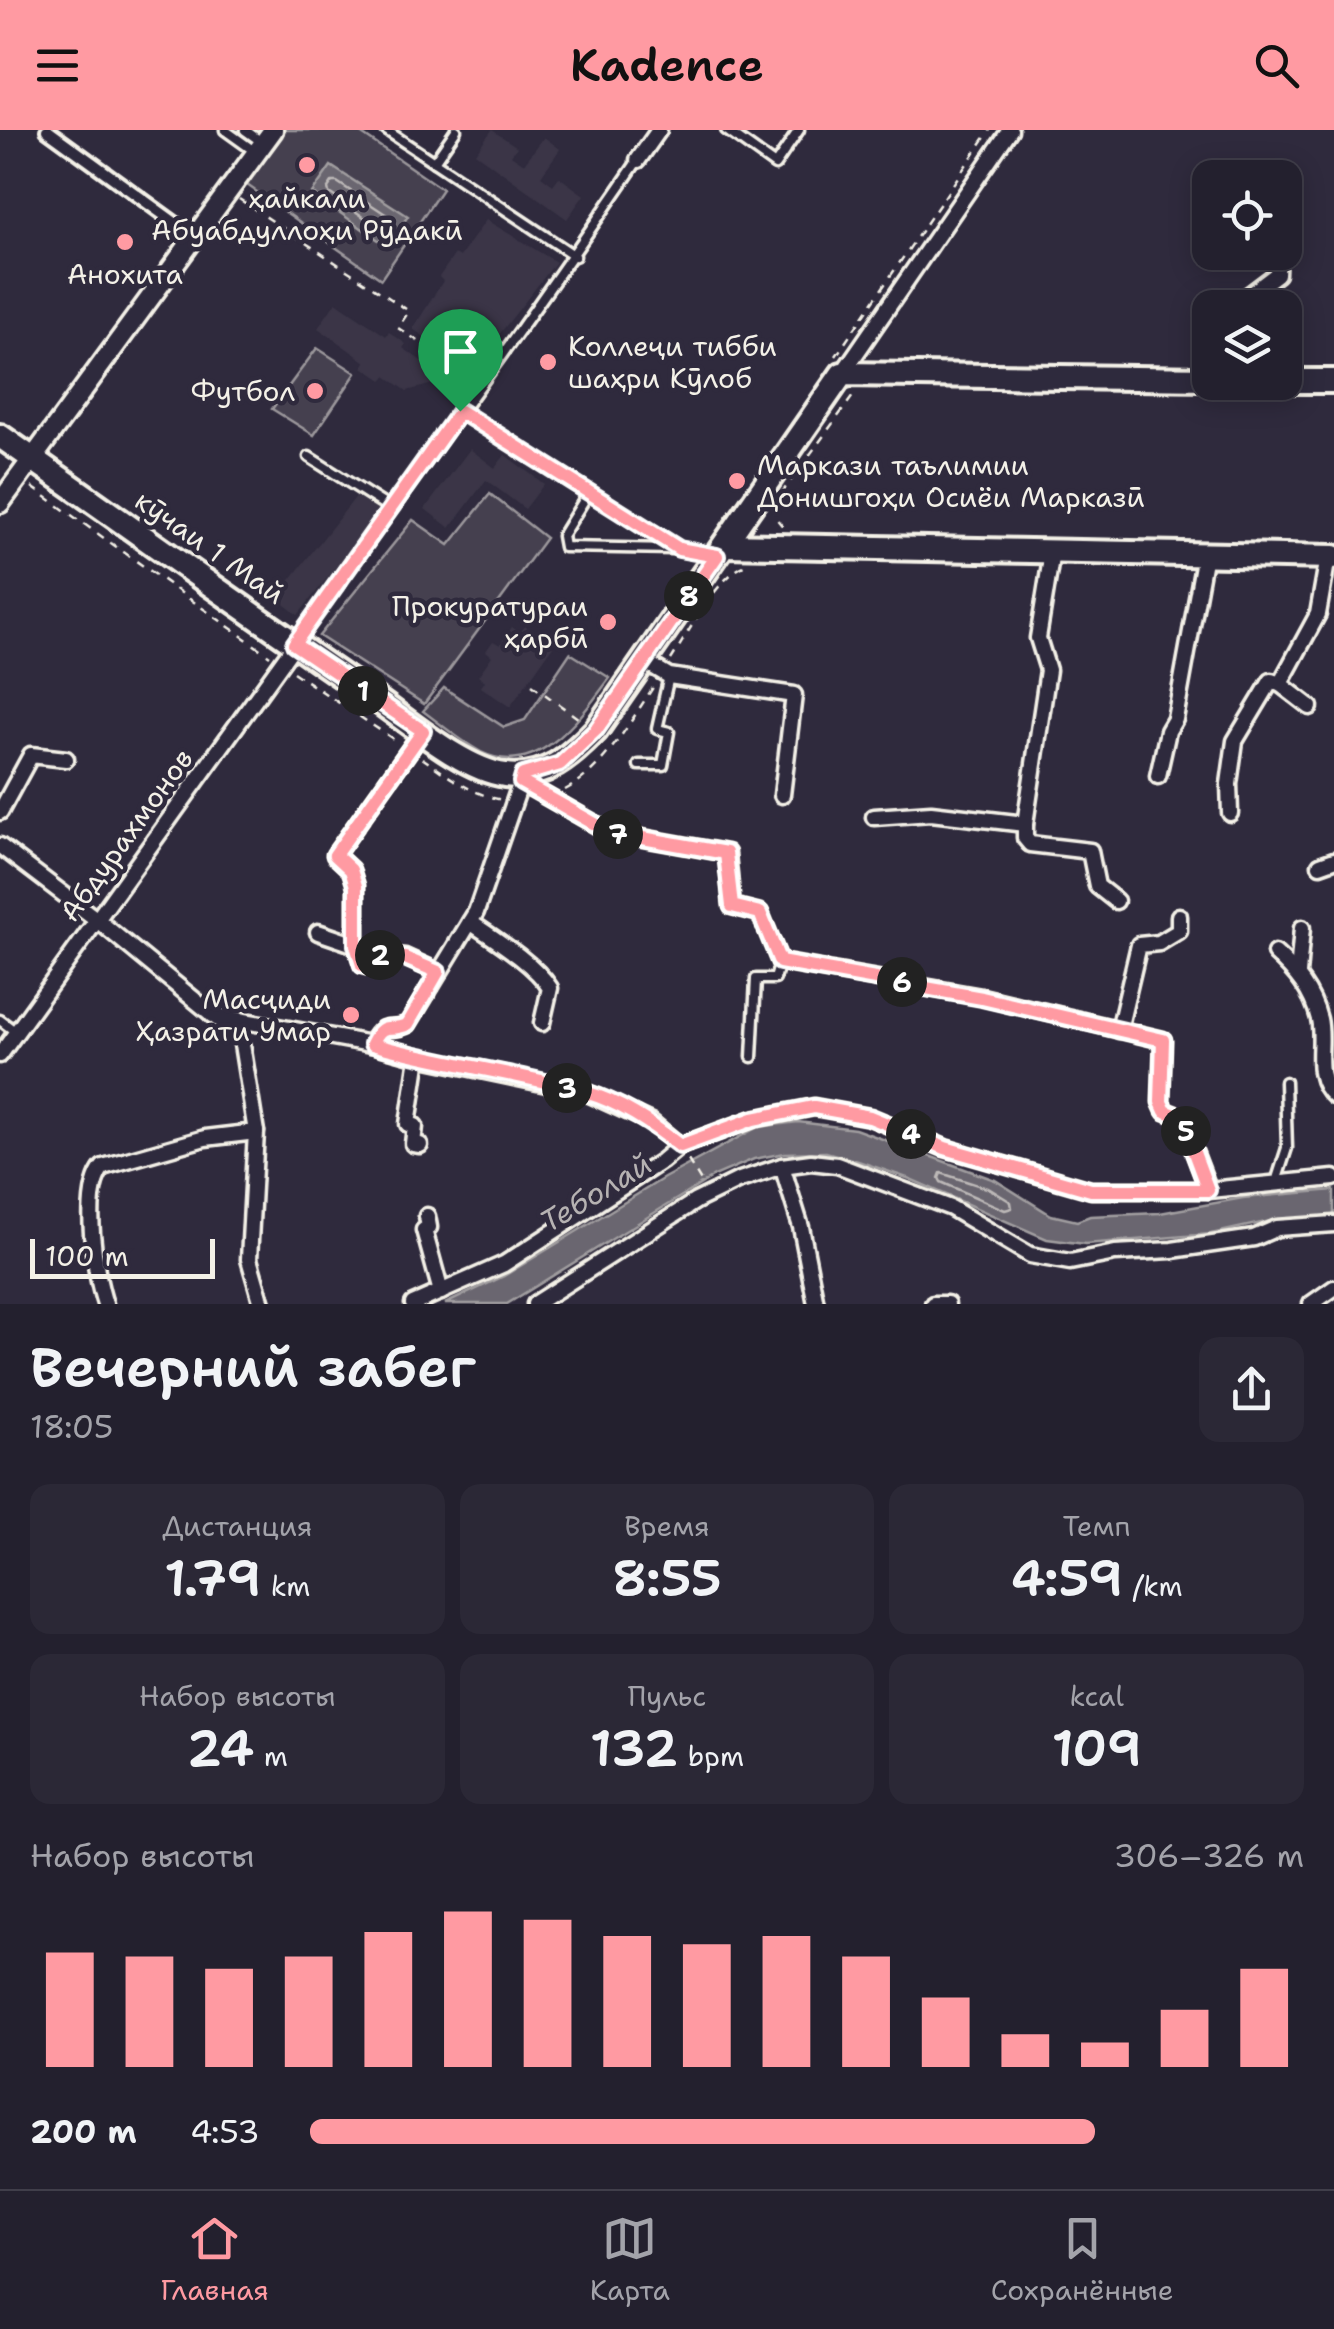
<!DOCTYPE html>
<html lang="ru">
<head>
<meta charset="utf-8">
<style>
	:root { --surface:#23202e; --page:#2b2836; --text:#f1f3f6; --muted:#a3a3aa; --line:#403e4a; --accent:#ff9aa2 }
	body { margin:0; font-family:"Shantell Sans",sans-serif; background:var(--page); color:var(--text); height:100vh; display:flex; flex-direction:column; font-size:38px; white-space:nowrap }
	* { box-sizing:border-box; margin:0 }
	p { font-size:32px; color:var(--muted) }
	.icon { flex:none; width:55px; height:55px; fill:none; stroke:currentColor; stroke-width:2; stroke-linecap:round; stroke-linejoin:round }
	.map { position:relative; height:1174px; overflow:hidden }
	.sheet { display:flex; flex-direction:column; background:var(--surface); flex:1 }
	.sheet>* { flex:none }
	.buttons { position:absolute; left:1192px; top:30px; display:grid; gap:20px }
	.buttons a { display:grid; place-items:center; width:110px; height:110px; border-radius:20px; background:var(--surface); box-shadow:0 5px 25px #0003,0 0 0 2px var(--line); font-size:50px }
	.scale { position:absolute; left:30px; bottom:25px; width:185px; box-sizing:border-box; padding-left:10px; border:5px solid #f4f1e8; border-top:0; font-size:28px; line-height:35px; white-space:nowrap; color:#f4f1e8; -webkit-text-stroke:8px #2f2a3d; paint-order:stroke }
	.pin { position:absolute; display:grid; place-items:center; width:85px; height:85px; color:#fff; margin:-102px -42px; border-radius:50% 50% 50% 0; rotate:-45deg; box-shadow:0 0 10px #0007 }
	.pin .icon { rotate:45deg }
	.km { position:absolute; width:50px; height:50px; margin:-25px; border-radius:50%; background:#222; color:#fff; font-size:28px; line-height:50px; text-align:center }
	.round { display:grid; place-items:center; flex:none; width:105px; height:105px; border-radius:20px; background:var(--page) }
	.overview { display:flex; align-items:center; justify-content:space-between; height:170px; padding:0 30px }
	h1 { font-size:55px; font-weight:600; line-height:75px }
	.metrics { display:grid; grid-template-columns:repeat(3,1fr); gap:15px; height:170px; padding:10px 30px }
	.metrics div { display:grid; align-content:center; border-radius:20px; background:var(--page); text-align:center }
	.metrics b { font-size:50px; font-weight:600 }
	.metrics small { font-size:28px; font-weight:400 }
	.metrics p { font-size:28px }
	.chart { height:280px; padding:20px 30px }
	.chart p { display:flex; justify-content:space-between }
	.chart svg { width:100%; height:180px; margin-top:10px; stroke:var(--accent); stroke-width:6 }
	ul { padding:0 30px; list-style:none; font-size:32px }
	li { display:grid; grid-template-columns:160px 120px 1fr; align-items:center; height:75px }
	li i { height:25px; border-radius:12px; background:var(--accent) }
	header { display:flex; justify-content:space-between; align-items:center; height:130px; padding:0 30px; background:var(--accent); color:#111; font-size:45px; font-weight:600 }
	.tabs { display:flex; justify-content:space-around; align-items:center; height:140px; border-top:2px solid var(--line); background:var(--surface); font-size:28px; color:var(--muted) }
	.tabs a { display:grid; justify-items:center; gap:5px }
	.tabs .on { color:var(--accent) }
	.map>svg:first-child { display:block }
	.built { fill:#3b3647 }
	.green { fill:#454050; stroke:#9c989c; stroke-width:2.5 }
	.water { fill:#6a6670; stroke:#a19ea0; stroke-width:2.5 }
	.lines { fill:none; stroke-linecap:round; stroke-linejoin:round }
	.shore { stroke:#bdb9b8; stroke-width:2.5 }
	.service-casing { stroke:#f4f1e8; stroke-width:15 }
	.pedestrian-casing { stroke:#f4f1e8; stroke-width:18 }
	.minor-casing { stroke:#f4f1e8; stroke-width:21 }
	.tertiary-casing { stroke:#f4f1e8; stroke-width:25 }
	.primary-casing { stroke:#f4f1e8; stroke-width:30 }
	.path { stroke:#f4f1e8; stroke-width:2.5; stroke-dasharray:8 8; stroke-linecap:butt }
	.service { stroke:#2f2a3d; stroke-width:8 }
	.pedestrian { stroke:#2f2a3d; stroke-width:10 }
	.minor { stroke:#2f2a3d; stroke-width:14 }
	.tertiary { stroke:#2f2a3d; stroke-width:18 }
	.primary { stroke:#2f2a3d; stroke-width:22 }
	.route-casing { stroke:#fff; stroke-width:20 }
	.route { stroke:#ff9aa2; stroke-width:12 }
	.poi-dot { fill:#ff9aa2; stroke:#2f2a3d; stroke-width:4 }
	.labels { text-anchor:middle; stroke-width:9; stroke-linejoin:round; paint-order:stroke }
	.poi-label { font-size:28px; fill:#f4f1e8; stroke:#2f2a3d; text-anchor:end }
	.street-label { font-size:28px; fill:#f4f1e8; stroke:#2f2a3d }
	.water-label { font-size:30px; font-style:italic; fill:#b6b2b2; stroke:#2f2a3d }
</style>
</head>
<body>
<header><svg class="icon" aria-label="menu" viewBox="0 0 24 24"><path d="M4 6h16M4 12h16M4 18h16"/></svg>Kadence<svg class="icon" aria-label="search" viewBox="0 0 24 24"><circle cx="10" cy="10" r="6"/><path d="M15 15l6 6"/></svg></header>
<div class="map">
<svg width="1334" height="1174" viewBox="0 0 1334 1174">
	<rect width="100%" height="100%" fill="#2f2a3d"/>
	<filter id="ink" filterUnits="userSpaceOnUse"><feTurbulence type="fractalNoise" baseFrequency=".01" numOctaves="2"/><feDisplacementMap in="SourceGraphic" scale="20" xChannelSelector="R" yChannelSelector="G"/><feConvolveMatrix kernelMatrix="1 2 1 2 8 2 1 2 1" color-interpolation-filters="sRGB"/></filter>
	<g filter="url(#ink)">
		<g class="built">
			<polygon points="492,0 517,17 511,25 524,34 544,7 560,19 541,46 553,55 559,47 584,65 567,89 475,23"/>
			<polygon points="486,90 556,132 472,239 413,199 443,151 439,147 455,124 460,127"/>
			<polygon points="336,172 386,206 389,202 406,214 403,218 448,250 407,261 386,246 382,250 363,237 366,232 318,198"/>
			<polygon points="470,319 495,338 505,325 544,354 525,379 486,350 450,398 425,379"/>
			<polygon points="358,364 380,381 298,485 276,468"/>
			<polygon points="525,496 553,516 510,577 481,557 485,551 478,546 492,526 486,521 493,511 500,515 512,497 520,503"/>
		</g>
		<g class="green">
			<polygon points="285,0 356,0 442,59 381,149 247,55"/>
			<polygon points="317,218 356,243 314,305 272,279"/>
			<polygon points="490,364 546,408 424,574 319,506 413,390 449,415"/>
			<path d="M570 523 610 548C581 587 538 650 481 622 460 611 442 595 423 581L444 558 504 597 525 590Z"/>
		</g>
		<g class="water">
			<polygon points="331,36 408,86 387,116 312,63"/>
			<polygon points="798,992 855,999 995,1050 1051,1085 1077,1091 1090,1086 1160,1083 1243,1068 1334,1060 1334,1085 1275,1090 1211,1104 1085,1114 1047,1109 910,1049 858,1031 826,1022 785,1023 754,1029 714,1046 507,1174 445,1174 504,1146 664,1048 758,997"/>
		</g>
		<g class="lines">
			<g class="shore">
				<polygon points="332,52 337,52 390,87 392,92 387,98 381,99 329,63 328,58"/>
				<polygon points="941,1043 990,1059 1011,1072 1012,1078 1005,1080 941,1052 939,1048"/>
			</g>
			<defs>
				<g id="service">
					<polyline points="225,0 257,23"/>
					<polyline points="245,0 263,13"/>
					<polyline points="386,0 575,126"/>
					<polyline points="726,0 775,35 799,0"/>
					<polyline points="434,32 456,0"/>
					<polyline points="460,281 679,419 715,425"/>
					<polyline points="309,327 391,379"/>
					<polyline points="589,362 562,406 564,417 674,419"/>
					<path d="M296 512C411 352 527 193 638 30"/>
					<polyline points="639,635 663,635 669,602 657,599 669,546"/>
					<polyline points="0,890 16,902"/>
					<polyline points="752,927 756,849 775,849 780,832"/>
					<polyline points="1276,1052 1287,1018 1285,952"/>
				</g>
				<polyline id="pedestrian" points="47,0 193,106"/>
				<g id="minor">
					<polyline points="638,30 659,0"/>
					<polyline points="1232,178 1277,144 1278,122"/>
					<polyline points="842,244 1010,0"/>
					<polyline points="644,531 669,546 794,565 782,665"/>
					<polyline points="1280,554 1310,577"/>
					<polyline points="423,601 335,725 351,740 356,756 356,815 363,835 371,837 376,824 405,827 438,842"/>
					<polyline points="1158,646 1168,601 1175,589 1205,424"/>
					<polyline points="521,652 609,702 727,723 732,776 760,783 780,832 982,867 1163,910 1161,972 1165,981 1178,986 1183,993 1209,1060"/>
					<polyline points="0,682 31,625 66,629"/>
					<polyline points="1230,683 1229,654 1235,611 1271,551 1280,554 1318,484 1328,427"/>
					<polyline points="874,687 931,683 1025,694 1048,540 1038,508 1052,422"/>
					<polyline points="1025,694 1025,708 1030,714 1090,721 1097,756 1116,771"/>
					<polyline points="0,716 96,789 241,908 256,1002 249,1129 262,1174"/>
					<polyline points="1320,735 1334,730"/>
					<path d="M470 792C495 809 535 834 550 858L542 893"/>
					<polyline points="318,802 356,815"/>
					<path d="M1275 823C1296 842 1312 861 1319 889 1325 915 1311 946 1334 966"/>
					<polyline points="1298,844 1302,798"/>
					<polyline points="212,885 371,914 418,927 585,962 651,992 680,1016 753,989 814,977 870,987 945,1018 1091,1060 1209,1060 1334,1048"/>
					<polyline points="1119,900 1139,815 1159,813 1179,801 1179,786"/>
					<path d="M371 914C385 888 389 904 408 894L476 782 523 646"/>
					<polyline points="0,925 295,514"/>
					<polyline points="418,927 408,994 415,996 413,1014 420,1015"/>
					<polyline points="782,1036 801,1097 816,1174"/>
					<polyline points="427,1086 429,1097 424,1100 441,1162"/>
					<path d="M105 1174C95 1144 81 1062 103 1037L205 1008 256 1002"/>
					<polyline points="413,1174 504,1134 662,1031 680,1016"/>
					<polyline points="535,1174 696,1071 737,1051 782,1036 811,1032 837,1035 951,1078 1030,1125 1070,1132 1115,1123 1172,1120 1254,1108 1277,1098 1334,1094"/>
					<polyline points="933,1174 947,1174"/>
					<polyline points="1311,1174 1334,1158"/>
				</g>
				<polyline id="tertiary" points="0,373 273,0"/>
				<g id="primary">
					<polyline points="1285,251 1334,251"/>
					<path d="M0 306C125 393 248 483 374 568 409 592 464 640 505 645 545 650 571 626 596 600L842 244 1210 249"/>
					<polyline points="725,415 1334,427"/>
				</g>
			</defs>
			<use href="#service" class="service-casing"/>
			<use href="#pedestrian" class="pedestrian-casing"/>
			<use href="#minor" class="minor-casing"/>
			<use href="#tertiary" class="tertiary-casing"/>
			<use href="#primary" class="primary-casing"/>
			<g class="path">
				<polyline points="239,69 409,181 398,198 475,248"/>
				<polyline points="836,226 990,0"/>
				<polyline points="32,357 270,526"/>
				<polyline points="781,364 856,262"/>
				<polyline points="774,375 775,387 784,398"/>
				<path d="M671 530C689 502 719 442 749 434"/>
				<polyline points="293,542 399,613"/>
				<polyline points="532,555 582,591"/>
				<path d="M422 628C447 645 472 665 503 670"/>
				<path d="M565 660C605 639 631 590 656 553"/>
				<polyline points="688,1030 702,1053"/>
			</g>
			<use href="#service" class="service"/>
			<use href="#pedestrian" class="pedestrian"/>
			<use href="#minor" class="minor"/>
			<use href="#tertiary" class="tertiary"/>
			<use href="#primary" class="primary"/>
		</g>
	</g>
	<g class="lines" filter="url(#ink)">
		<defs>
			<path id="route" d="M460 281 679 419 717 426 596 600 560 634 523 645 521 652 609 702 726 723 732 776 760 783 780 832 982 868 1163 910 1161 972 1165 981 1178 986 1183 993 1208 1060H1091L945 1018 870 987 814 977 753 989 680 1016C651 993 620 972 585 962 515 942 442 934 372 914 385 888 388 904 408 894L438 842 405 828 376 824 371 837 362 835 356 815V756L351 740 335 725 423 601 294 514Z"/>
		</defs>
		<use href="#route" class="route-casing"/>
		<use href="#route" class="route"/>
	</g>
	<g class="poi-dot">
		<circle cx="307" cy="35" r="10"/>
		<circle cx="125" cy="112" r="10"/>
		<circle cx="548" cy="232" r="10"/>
		<circle cx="315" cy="261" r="10"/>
		<circle cx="737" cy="351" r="10"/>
		<circle cx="608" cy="492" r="10"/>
		<circle cx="351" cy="885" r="10"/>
	</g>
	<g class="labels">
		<g class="poi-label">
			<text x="307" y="78" text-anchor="middle">ҳайкали<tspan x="307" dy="32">Абуабдуллоҳи Рӯдакӣ</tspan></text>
			<text x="125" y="154" text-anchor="middle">Анохита</text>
			<text x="568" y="226" text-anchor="start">Коллеҷи тибби<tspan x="568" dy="32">шаҳри Кӯлоб</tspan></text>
			<text x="295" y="271">Футбол</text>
			<text x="757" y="345" text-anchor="start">Маркази таълимии<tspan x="757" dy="32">Донишгоҳи Осиёи Марказӣ</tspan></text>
			<text x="588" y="486">Прокуратураи<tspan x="588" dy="32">ҳарбӣ</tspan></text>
			<text x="331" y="879">Масҷиди<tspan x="331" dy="32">Ҳазрати Умар</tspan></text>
		</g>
		<g class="street-label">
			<text transform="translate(210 417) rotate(35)" y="10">кӯчаи 1 Май</text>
			<text transform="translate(126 705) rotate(-54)" y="10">Абдурахмонов</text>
		</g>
		<g class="water-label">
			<text transform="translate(596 1063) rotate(-31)" y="10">Теболай</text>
		</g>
	</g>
</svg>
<div class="buttons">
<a><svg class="icon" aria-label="locate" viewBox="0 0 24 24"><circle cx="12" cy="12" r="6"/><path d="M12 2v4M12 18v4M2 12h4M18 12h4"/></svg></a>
<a><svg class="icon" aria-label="layers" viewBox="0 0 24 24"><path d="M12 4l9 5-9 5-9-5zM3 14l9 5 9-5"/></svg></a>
</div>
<div class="scale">100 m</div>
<div class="pin" style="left:460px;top:281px;background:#1e9e55"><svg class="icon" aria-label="arrive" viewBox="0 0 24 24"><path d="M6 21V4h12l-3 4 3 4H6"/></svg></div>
<b class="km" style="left:363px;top:561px">1</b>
<b class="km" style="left:380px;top:825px">2</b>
<b class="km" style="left:567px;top:958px">3</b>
<b class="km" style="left:911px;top:1004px">4</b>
<b class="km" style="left:1186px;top:1001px">5</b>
<b class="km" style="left:902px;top:852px">6</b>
<b class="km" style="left:618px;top:704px">7</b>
<b class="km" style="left:689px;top:466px">8</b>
</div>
<section class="sheet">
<div class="overview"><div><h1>Вечерний забег</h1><p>18:05</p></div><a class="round"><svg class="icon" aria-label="share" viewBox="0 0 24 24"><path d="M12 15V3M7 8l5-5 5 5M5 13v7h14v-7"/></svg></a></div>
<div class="metrics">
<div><p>Дистанция</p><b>1.79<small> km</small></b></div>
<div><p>Время</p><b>8:55</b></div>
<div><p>Темп</p><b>4:59<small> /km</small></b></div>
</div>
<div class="metrics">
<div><p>Набор высоты</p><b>24<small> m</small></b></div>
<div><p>Пульс</p><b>132<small> bpm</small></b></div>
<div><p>kcal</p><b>109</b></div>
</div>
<div class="chart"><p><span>Набор высоты</span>306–326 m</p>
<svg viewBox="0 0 160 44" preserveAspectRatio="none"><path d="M5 44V16M15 44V17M25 44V20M35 44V17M45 44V11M55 44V6M65 44V8M75 44V12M85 44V14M95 44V12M105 44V17M115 44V27M125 44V36M135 44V38M145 44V30M155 44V20"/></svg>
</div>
<ul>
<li><b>200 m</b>4:53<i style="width:79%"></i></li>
</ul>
</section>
<nav class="tabs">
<a class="on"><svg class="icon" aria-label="home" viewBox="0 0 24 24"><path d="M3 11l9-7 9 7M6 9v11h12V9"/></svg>Главная</a>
<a><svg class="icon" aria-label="map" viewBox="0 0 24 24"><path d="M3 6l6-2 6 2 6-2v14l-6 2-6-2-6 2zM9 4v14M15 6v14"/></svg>Карта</a>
<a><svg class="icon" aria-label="saved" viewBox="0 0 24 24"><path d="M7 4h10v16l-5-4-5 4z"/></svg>Сохранённые</a>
</nav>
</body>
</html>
